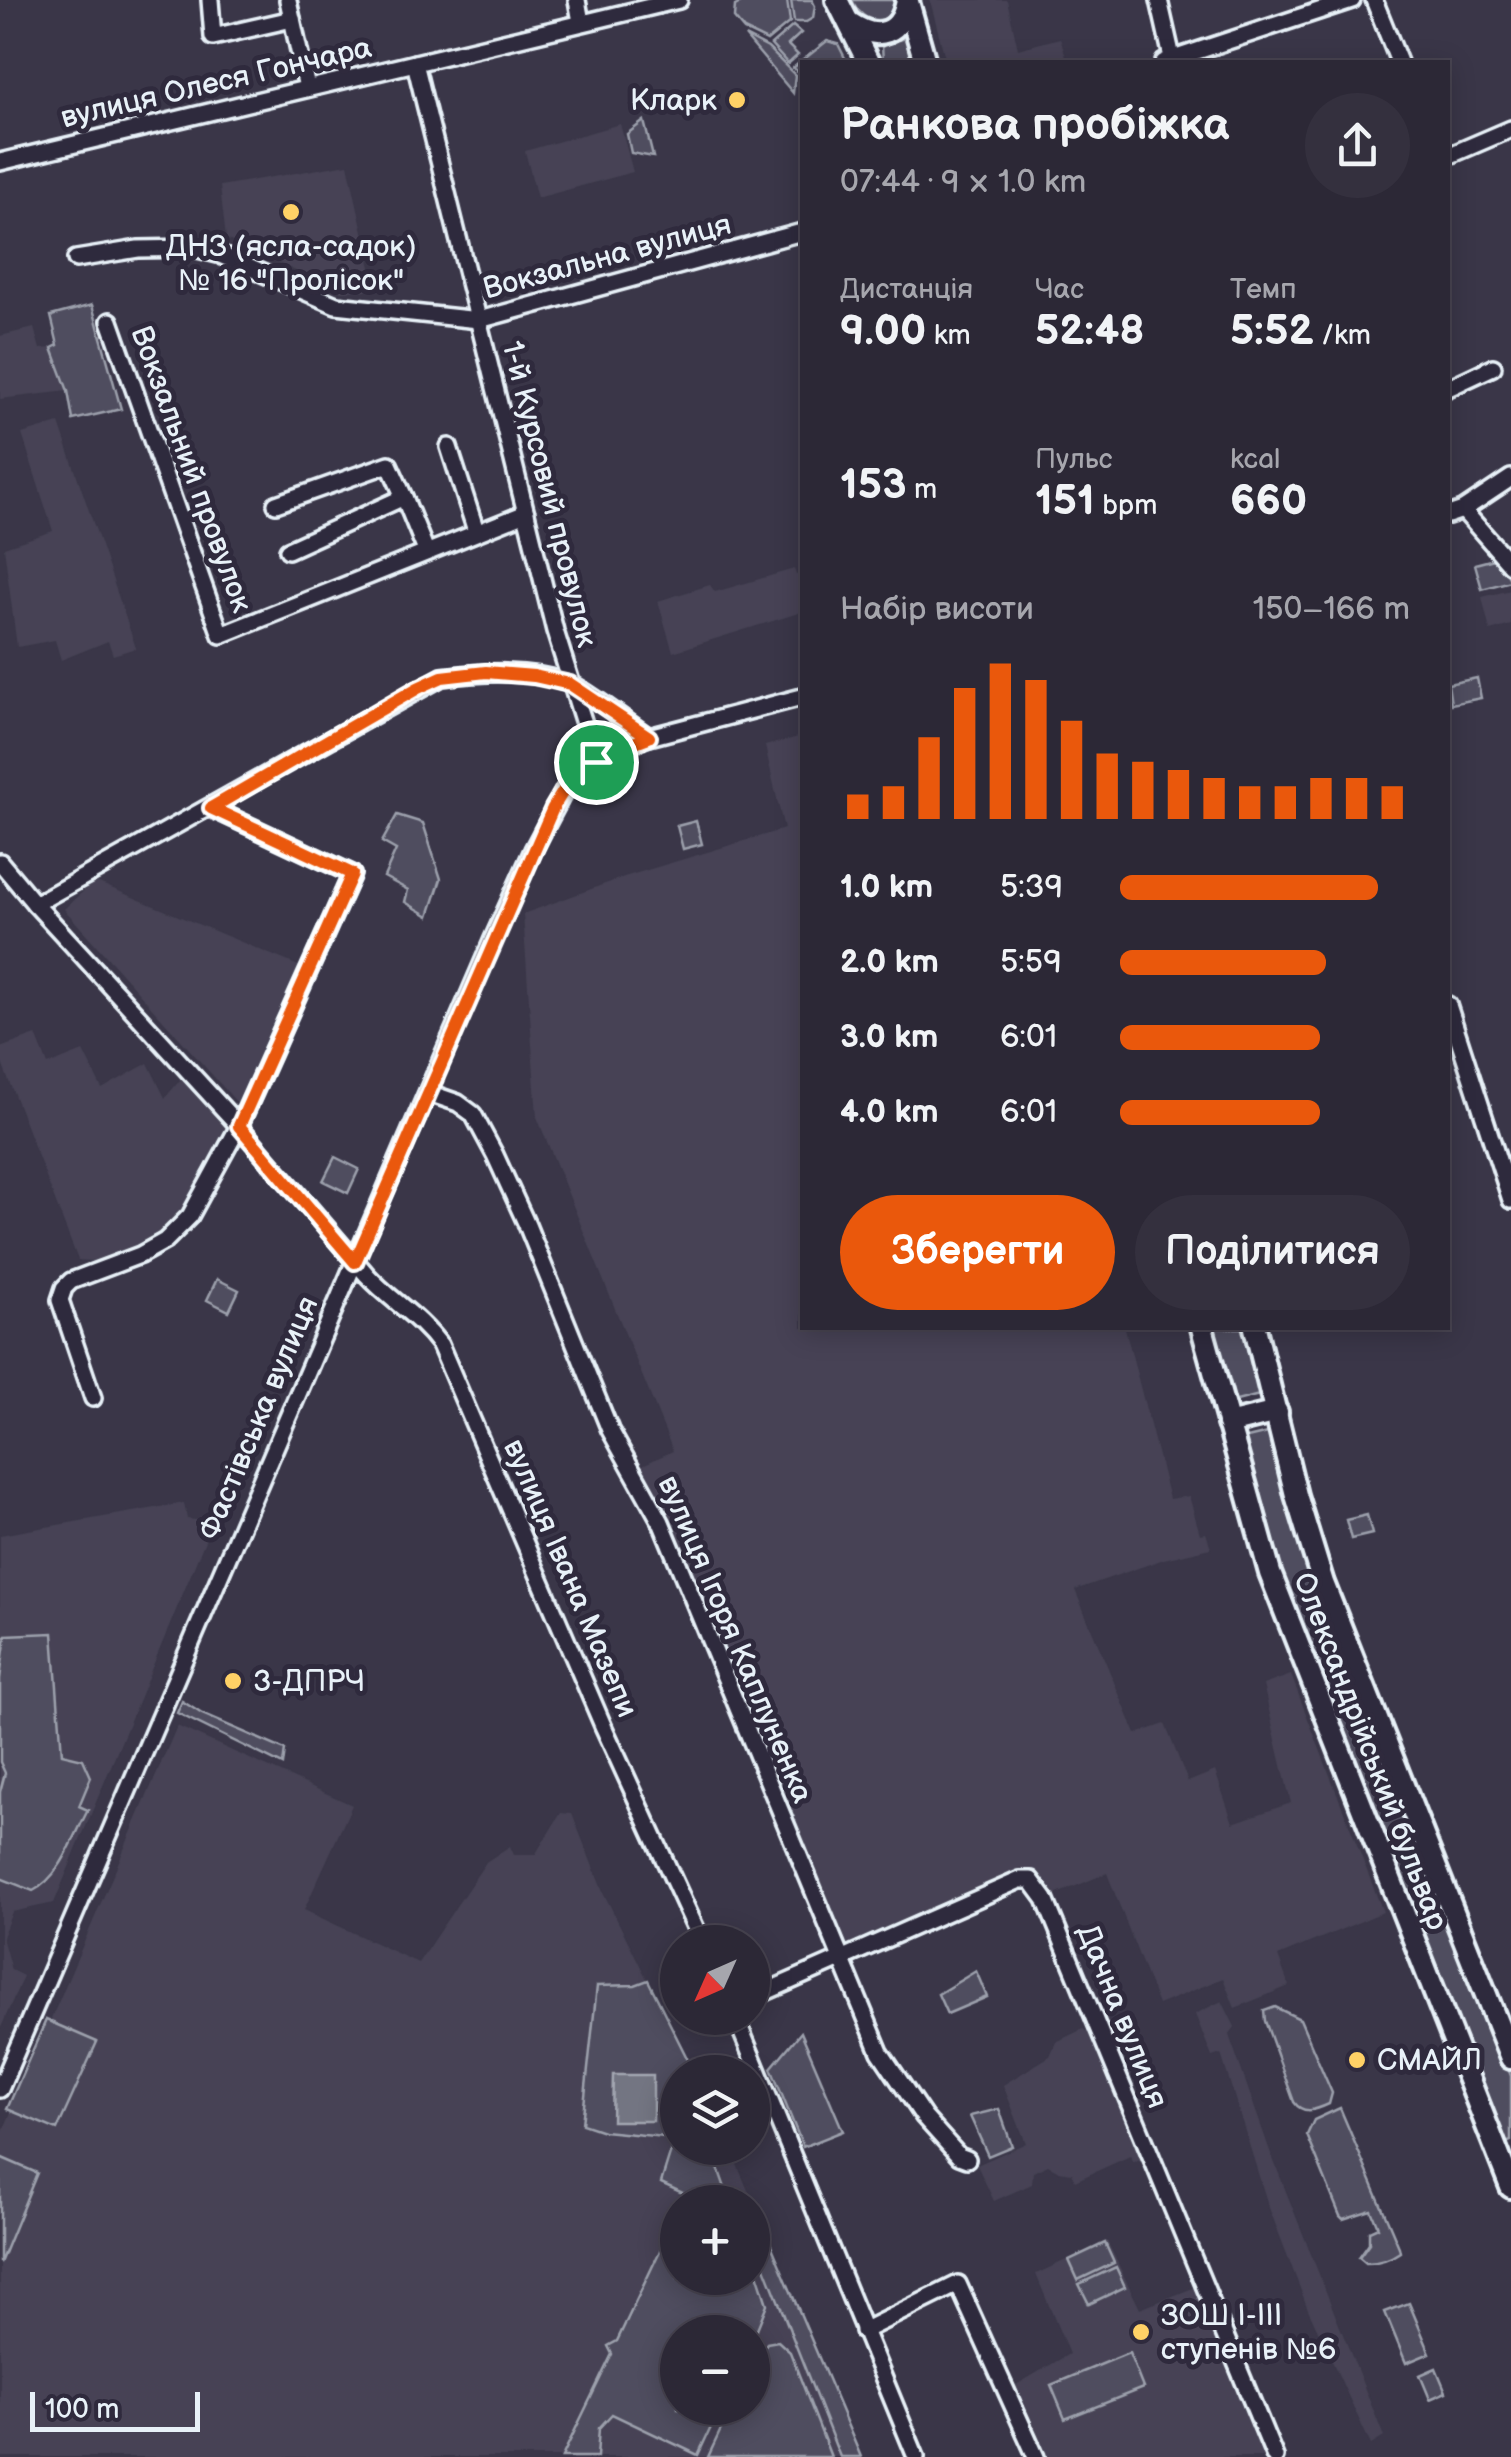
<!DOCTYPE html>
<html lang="uk">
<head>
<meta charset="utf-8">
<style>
	:root { --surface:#2c2836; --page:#34303e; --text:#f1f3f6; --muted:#a6a6ad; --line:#484451; --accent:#ea580c }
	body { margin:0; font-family:"Balsamiq Sans",sans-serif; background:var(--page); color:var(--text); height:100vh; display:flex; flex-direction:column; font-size:38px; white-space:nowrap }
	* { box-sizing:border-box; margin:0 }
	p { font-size:32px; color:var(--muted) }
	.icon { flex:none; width:55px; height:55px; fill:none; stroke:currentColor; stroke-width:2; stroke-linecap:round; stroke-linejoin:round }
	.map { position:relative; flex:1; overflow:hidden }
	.details { position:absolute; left:800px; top:60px; width:650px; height:1270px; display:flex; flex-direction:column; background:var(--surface); border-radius:0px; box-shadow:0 5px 25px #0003,0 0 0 2px var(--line) }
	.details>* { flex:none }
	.needle { width:65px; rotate:225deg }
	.fabs { position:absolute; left:660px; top:1925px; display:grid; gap:20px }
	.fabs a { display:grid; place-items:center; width:110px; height:110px; border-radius:50%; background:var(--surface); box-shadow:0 5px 25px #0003,0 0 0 2px var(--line); font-size:50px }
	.scale { position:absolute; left:30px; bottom:25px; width:170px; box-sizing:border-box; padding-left:10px; border:5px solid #e8f1f8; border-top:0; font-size:28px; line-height:35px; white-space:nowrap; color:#e8f1f8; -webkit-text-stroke:8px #2f2a3d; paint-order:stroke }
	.pin { position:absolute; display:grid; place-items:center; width:85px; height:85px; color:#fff; margin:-42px; border:5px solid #fff; border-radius:50%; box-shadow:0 2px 10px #0007 }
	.round { display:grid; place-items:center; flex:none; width:105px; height:105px; border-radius:52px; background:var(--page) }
	.summary { display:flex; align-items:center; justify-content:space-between; height:170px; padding:0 40px }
	h1 { font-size:45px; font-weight:700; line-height:75px }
	.metrics { display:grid; grid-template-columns:repeat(3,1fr); gap:15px; height:170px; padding:10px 40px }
	.metrics div { display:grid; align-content:center }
	.metrics b { font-size:42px; font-weight:700 }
	.metrics small { font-size:28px; font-weight:400 }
	.metrics p { font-size:28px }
	.chart { height:280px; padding:20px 40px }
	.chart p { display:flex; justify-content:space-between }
	.chart svg { width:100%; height:180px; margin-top:10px; stroke:var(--accent); stroke-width:6 }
	.cta { display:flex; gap:20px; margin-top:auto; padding:20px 40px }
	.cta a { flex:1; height:115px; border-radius:60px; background:var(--accent); color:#fff; font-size:40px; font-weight:700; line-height:115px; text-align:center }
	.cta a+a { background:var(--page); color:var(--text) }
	ul { padding:0 40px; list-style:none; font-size:32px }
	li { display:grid; grid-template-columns:160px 120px 1fr; align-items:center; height:75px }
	li i { height:25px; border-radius:12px; background:var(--accent) }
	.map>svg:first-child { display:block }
	.built { fill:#464354; fill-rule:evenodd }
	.green { fill:#504e5f; stroke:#9ca0ac; stroke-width:2.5 }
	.water { fill:#737482; stroke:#a2a6b1; stroke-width:2.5 }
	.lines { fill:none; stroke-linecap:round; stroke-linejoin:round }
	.minor-casing { stroke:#e8f1f8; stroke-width:22 }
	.major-casing { stroke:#e8f1f8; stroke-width:28 }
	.minor { stroke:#2f2a3d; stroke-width:15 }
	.major { stroke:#2f2a3d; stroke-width:20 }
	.route-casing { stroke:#fff; stroke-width:20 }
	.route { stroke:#ea580c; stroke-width:12 }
	.poi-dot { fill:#ffd166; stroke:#2f2a3d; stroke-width:4 }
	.labels { text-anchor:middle; stroke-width:10; stroke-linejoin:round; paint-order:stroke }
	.street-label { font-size:30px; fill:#e8f1f8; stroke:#2f2a3d }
	.poi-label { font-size:30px; fill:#e8f1f8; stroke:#2f2a3d; text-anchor:start }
</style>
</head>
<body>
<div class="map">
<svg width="1511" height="2457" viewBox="0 0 1511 2457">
	<rect width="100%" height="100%" fill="#3a3648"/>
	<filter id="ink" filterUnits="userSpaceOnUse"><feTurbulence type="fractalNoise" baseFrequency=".01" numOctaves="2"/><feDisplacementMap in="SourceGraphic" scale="20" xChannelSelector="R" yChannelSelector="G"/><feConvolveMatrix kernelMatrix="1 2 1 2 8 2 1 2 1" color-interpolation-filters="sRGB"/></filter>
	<g filter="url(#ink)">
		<g class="built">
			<polygon points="930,0 1007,0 1018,49 1060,38 1068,62 946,62"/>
			<polygon points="620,124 633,172 537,198 525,151"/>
			<polygon points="348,164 376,290 339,291 226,239 220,186"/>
			<polygon points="34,328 40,349 52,348 68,391 0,399 0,336"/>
			<polygon points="59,423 136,648 113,655 108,641 61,660 55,640 17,647 4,547 53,531 22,434"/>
			<polygon points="794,569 796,575 802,573 802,612 673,652 658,601 710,585 715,592"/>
			<polygon points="1511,590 1511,625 1490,631 1482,597"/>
			<polygon points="802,736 802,1328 1125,1328 1169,1499 1189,1496 1200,1534 1206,1533 1211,1548 1164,1559 1075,1590 1136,1734 1165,1724 1188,1782 1215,1771 1233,1823 1291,1803 1263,1685 1291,1675 1383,1912 1278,1956 1289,1986 1235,2008 1223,1978 1158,2005 1107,1873 1045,1899 1031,1880 839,1958 634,1469 673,1451 537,1117 523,914 624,877 784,829 765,746"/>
			<polygon points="94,881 301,967 240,1106 64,909"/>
			<polygon points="36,1035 48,1065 83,1051 102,1089 148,1063 165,1098 181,1079 229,1131 186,1208 168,1232 138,1250 106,1262 78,1260 0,1058 0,1048"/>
			<polygon points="184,1503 187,1519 205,1521 209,1531 54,1903 12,1912 2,1937 11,1970 23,1976 0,2030 0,1535"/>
			<path d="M177 1726 352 1805 304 1910 418 1963 486 1862 510 1846 514 1855H535L561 1813 572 1814 603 1892 694 2072H678V2148H730L861 2457H0V2138ZM678 2202H752V2278H678ZM678 2332H752V2408H678Z"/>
			<polygon points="1222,2001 1235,2027 1229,2035 1271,2154 1384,2437 1371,2445 1308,2309 1268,2205 1221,2054 1212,2057 1195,2014"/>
			<polygon points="1083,2029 1095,2037 1146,2157 1134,2162 1130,2156 1075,2181 1072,2173 1059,2171 1048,2165 1033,2172 1032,2184 994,2201 977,2165 1026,2143 1003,2085 1050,2056 1056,2042"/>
			<polygon points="1107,2241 1140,2309 1203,2284 1270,2457 1048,2457 1016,2385 1069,2354 1036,2274"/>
		</g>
		<g class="green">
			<polygon points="746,0 787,0 790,22 767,41 744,30 734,18 735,6"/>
			<polygon points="791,0 812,0 815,6 813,18 806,22 794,22"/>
			<path d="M852 0H896L890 17C872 25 860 17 852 0Z"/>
			<polygon points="793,26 801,33 788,45 798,55 788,64 771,45"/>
			<polygon points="745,36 768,48 795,75 793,93"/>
			<polygon points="906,38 909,40 917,62 883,62 882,45"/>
			<polygon points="827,41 838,44 847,62 802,62 802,74 793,68"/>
			<polygon points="644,121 653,157 631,153 627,134"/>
			<polygon points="92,305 121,409 73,420 68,391 52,348 58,345 51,316"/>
			<polygon points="1498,558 1511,581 1482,589 1475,564"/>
			<polygon points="1477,678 1481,698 1451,704 1448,684"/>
			<polygon points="397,815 423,823 441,879 429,916 405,902 408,890 384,877 396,850 382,842"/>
			<polygon points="696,821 702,844 683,849 677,826"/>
			<polygon points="335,1157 359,1169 348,1193 323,1181"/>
			<polygon points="217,1279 239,1290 229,1311 207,1300"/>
			<polygon points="1209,1328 1245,1328 1263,1394 1229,1403"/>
			<polygon points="1272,1432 1310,1575 1511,2076 1511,2141 1502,2145 1277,1573 1239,1440"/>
			<polygon points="1367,1515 1372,1534 1351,1539 1346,1520"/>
			<path d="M53 1633 62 1754 83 1759 91 1777 79 1806 88 1810C73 1838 61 1877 33 1891L0 1878V1792L5 1773 0 1762V1679L6 1635Z"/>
			<polygon points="182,1701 202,1714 285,1750 283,1765 177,1713"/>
			<polygon points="976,1971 987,1997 947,2014 938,1994"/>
			<polygon points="648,1980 694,2072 678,2072 678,2148 711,2148 730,2202 684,2202 687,2195 661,2183 675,2138 603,2131 582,2124 597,1986 635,1985"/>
			<path d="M1275 2007 1300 2019 1332 2093 1329 2104C1316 2110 1303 2115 1294 2102L1265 2021 1264 2011Z"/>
			<polygon points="46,2020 97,2042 57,2130 7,2109"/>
			<polygon points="801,2032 843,2131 803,2147 771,2068"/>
			<path d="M1340 2108 1399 2247 1400 2252C1390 2259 1377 2263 1366 2263L1359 2257 1369 2243V2231L1378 2227 1371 2210 1343 2219 1340 2216 1307 2135 1314 2120Z"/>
			<polygon points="999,2109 1012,2146 988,2156 970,2116"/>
			<polygon points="0,2157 37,2173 0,2263"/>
			<polygon points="752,2203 753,2202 861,2457 840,2457 753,2237"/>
			<polygon points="677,2215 678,2278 752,2278 753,2261 767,2304 753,2339 752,2332 678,2332 678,2408 720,2408 698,2455 612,2414 599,2428 597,2457 562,2457 612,2354 608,2346 617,2341"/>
			<polygon points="1105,2243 1114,2263 1078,2280 1069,2260"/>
			<polygon points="1116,2267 1125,2287 1089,2304 1079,2284"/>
			<polygon points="1409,2303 1430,2353 1406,2363 1385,2312"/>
			<polygon points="778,2341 790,2352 831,2457 708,2457 731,2408 752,2408 753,2363 767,2343"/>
			<polygon points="1129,2353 1143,2388 1065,2419 1051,2385"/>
			<polygon points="1436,2368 1446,2392 1430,2399 1420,2375"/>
		</g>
		<polygon class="water" points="613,2075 653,2075 653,2121 612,2121"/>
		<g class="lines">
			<defs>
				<g id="minor">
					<polyline points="210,0 213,37 292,19"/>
					<polyline points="288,0 307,88"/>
					<polyline points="577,0 581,22"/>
					<polyline points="1159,0 1173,62"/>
					<polyline points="1374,0 1399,62"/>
					<polyline points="1164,62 1352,0"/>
					<polyline points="415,63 555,631 596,762"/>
					<polyline points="1448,156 1511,129"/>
					<polyline points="0,162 679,0"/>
					<polyline points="76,259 138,249 194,248 218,254 336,305 479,320 802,232"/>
					<polyline points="110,321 221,635 526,513"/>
					<polyline points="1448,388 1493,367"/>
					<polyline points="449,447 476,531"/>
					<polyline points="276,504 389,464 404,497"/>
					<polyline points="1463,510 1511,565"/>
					<polyline points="1448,515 1463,510 1511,478"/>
					<polyline points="288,550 404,497 426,551"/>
					<path d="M0 862 35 904 239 1126 367 1275C391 1301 419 1316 440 1345L604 1728 702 1942"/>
					<path d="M35 904 442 677C484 672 528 669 569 683 586 690 631 725 649 737"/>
					<polyline points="1448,1005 1511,1200"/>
					<polyline points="429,1093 458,1103 473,1114 495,1155 527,1225 610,1430 661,1522 880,2052 924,2117 959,2156 967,2159"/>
					<polyline points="93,1398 60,1300 64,1288 71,1281 140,1255 165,1241 190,1216 239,1126 352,874 211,808"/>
					<polyline points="752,1998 1020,1880 1031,1880 1045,1899 1275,2457"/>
					<polyline points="736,2018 916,2457"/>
					<polyline points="0,2089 493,939 533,850 570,780 617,749 649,737 802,697"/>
					<polyline points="863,2331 958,2284 1036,2457"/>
				</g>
				<g id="major">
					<polyline points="837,0 868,62"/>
					<polyline points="908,2 925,62"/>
					<path d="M850 23C878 42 902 34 907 0"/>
					<polyline points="1202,1328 1270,1573 1511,2187"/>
					<polyline points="1255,1328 1296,1495 1323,1583 1511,2058"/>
					<polyline points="1228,1424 1277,1412"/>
				</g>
			</defs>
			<use href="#minor" class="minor-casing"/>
			<use href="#major" class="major-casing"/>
			<use href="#minor" class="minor"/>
			<use href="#major" class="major"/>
		</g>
	</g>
	<g class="lines" filter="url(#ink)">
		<defs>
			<polygon id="route" points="486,672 534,676 570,684 649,737 617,749 570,780 553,808 355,1262 239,1126 352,874 211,808 418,688 442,677"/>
		</defs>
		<use href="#route" class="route-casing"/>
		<use href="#route" class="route"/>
	</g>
	<g class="poi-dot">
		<circle cx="737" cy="100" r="10"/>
		<circle cx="291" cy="212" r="10"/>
		<circle cx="233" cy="1681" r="10"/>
		<circle cx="1357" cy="2060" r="10"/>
		<circle cx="1141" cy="2332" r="10"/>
	</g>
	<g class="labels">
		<g class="street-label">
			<text transform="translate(216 82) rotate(-13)" y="10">вулиця Олеся Гончара</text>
			<text transform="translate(607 256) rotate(-15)" y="10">Вокзальна вулиця</text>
			<text transform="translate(192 469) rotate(70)" y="10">Вокзальний провулок</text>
			<text transform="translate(550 494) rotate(76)" y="10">1-й Курсовий провулок</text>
			<text transform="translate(258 1418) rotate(-67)" y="10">Фастівська вулиця</text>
			<text transform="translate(571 1578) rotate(67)" y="10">вулиця Івана Мазепи</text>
			<text transform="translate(736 1639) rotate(67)" y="10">вулиця Ігоря Каплуненка</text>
			<text transform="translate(1371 1751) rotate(69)" y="10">Олександрійський бульвар</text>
			<text transform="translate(1123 2016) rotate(68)" y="10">Дачна вулиця</text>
		</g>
		<g class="poi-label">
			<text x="717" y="110" text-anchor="end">Кларк</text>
			<text x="291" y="256" text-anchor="middle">ДНЗ (ясла-садок)<tspan x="291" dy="34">№ 16 "Пролісок"</tspan></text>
			<text x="253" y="1691">3-ДПРЧ</text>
			<text x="1377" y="2070">СМАЙЛ</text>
			<text x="1161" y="2325">ЗОШ І-ІІІ<tspan x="1161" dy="34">ступенів №6</tspan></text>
		</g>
	</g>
</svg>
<div class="fabs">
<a><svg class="needle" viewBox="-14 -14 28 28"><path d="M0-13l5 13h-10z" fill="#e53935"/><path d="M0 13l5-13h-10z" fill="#a6a6ad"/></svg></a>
<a><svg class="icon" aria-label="layers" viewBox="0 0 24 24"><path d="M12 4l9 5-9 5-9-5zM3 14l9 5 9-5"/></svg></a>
<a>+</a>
<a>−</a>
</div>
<div class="scale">100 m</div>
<div class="pin" style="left:596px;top:762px;background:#1e9e55"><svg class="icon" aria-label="arrive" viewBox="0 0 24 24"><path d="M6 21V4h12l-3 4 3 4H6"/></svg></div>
<section class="details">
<div class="summary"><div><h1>Ранкова пробіжка</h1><p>07:44 · 9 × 1.0 km</p></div><a class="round"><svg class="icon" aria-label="share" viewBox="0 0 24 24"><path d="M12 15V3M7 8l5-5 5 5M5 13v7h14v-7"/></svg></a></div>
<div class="metrics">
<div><p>Дистанція</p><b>9.00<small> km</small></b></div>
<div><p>Час</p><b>52:48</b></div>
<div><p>Темп</p><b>5:52<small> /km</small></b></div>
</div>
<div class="metrics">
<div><b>153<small> m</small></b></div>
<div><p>Пульс</p><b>151<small> bpm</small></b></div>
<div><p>kcal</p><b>660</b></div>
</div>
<div class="chart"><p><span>Набір висоти</span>150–166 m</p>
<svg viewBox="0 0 160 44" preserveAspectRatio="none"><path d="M5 44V38M15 44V36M25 44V24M35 44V12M45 44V6M55 44V10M65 44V20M75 44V28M85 44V30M95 44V32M105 44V34M115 44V36M125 44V36M135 44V34M145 44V34M155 44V36"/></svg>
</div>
<ul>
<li><b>1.0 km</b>5:39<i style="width:89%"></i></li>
<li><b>2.0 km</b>5:59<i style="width:71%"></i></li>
<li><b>3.0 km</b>6:01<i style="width:69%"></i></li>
<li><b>4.0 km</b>6:01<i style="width:69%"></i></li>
</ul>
<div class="cta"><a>Зберегти</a><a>Поділитися</a></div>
</section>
</div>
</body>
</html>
